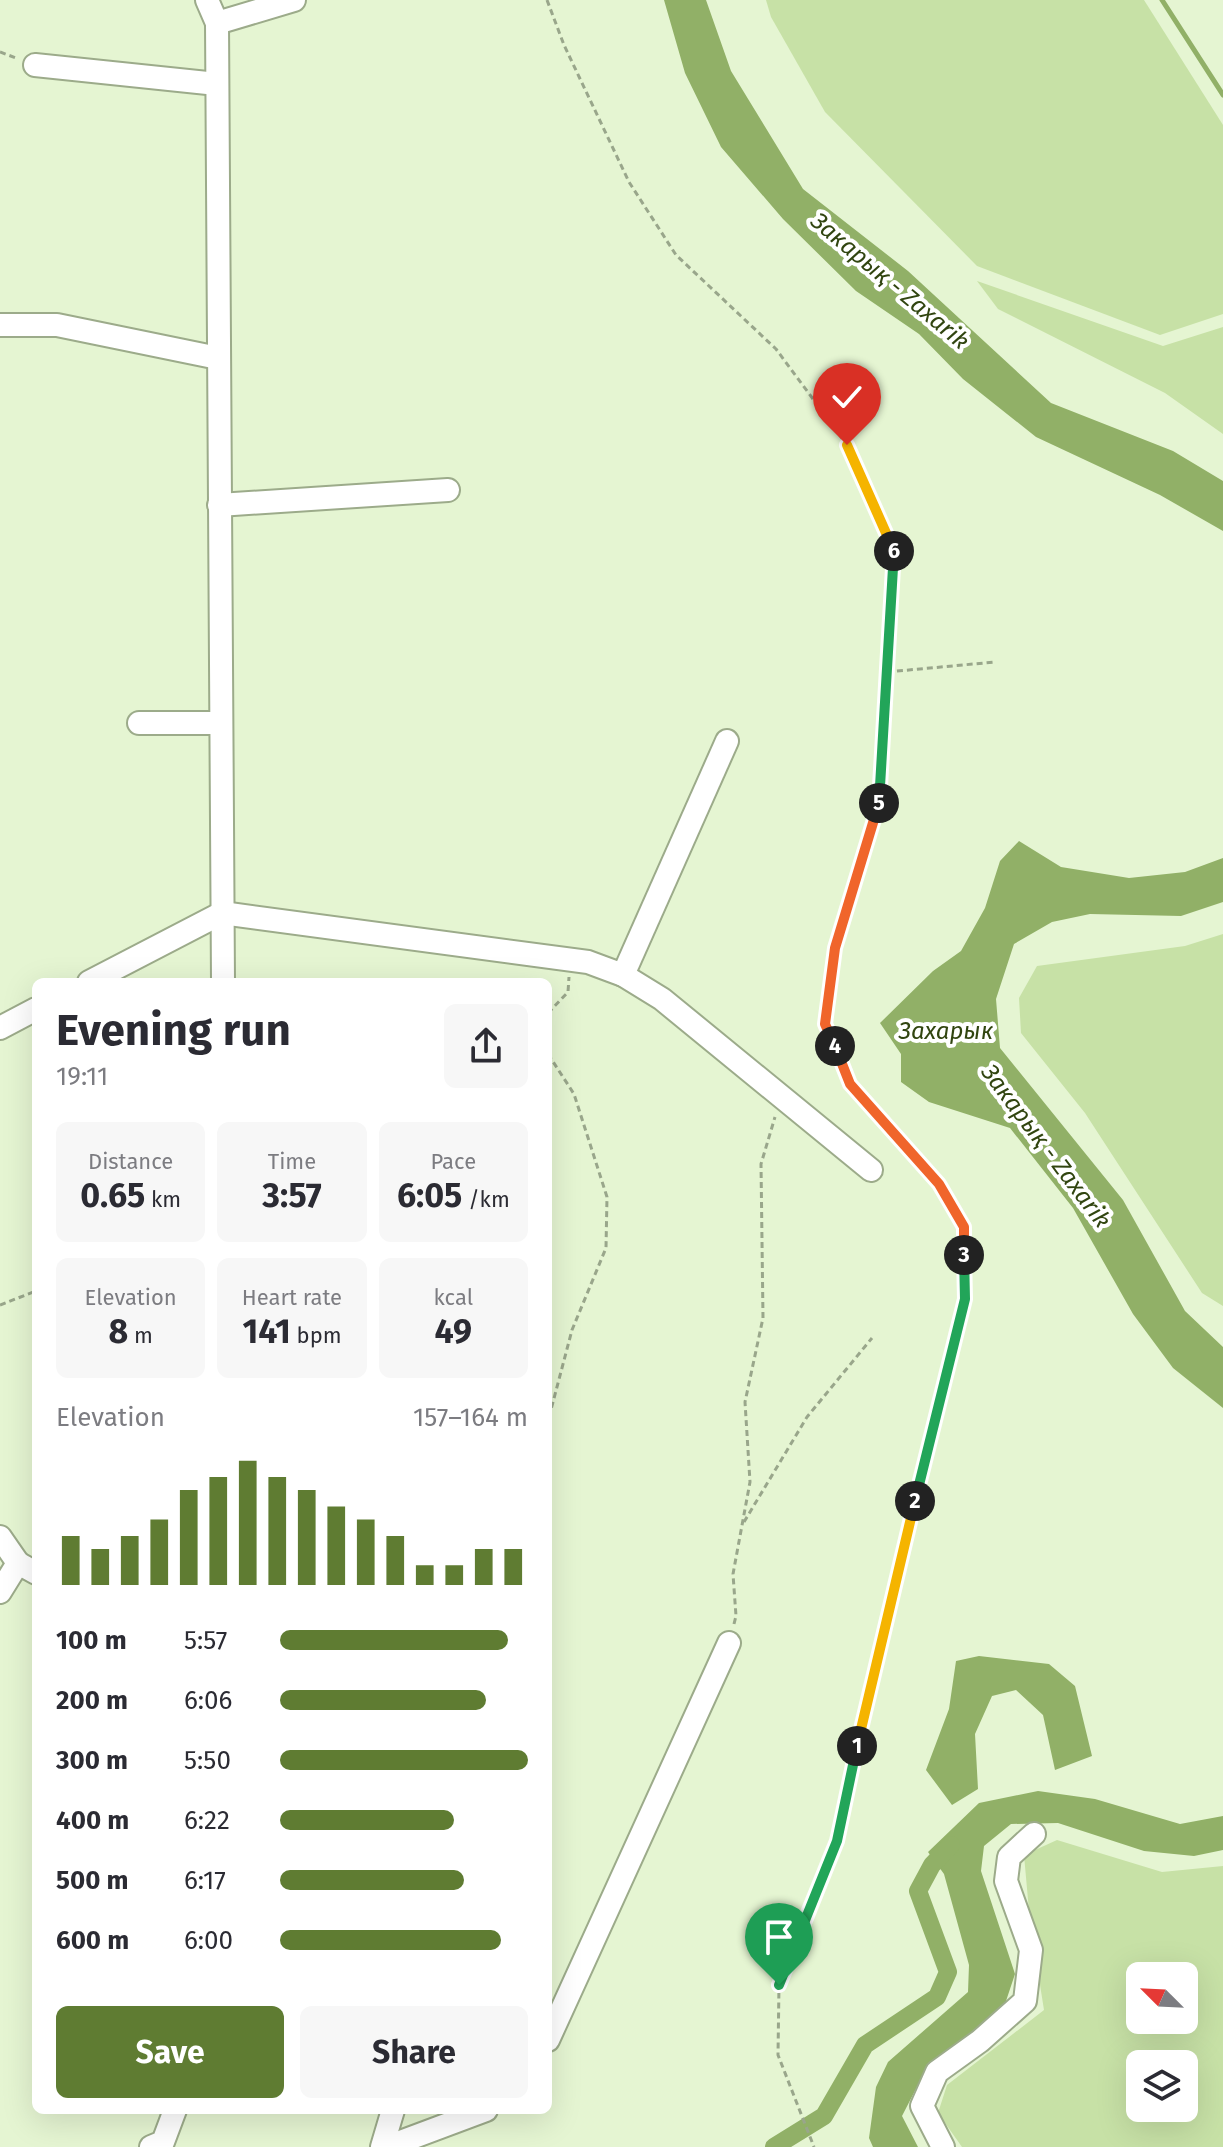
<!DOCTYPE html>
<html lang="en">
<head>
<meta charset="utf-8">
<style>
	:root { --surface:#fff; --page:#f7f7f7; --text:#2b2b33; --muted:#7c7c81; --accent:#5f7c32 }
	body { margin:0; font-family:"Fira Sans",sans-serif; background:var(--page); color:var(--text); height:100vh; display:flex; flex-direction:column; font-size:30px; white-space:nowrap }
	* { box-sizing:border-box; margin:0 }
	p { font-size:26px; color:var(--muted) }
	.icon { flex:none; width:44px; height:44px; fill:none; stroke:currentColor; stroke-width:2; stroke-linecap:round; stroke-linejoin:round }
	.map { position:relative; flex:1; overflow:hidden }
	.sheet { position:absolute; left:32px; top:978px; width:520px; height:1136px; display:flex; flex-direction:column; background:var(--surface); border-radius:12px; box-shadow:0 8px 32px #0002 }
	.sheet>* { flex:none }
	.needle { width:52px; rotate:294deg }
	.controls { position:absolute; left:1126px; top:1962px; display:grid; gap:16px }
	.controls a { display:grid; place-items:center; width:72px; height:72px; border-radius:12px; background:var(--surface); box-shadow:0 8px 32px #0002; font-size:40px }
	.pin { position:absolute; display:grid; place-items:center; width:68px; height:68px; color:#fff; margin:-82px -34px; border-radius:50% 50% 50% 0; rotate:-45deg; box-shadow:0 0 8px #0007 }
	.pin .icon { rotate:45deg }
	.km { position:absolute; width:40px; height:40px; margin:-20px; border-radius:50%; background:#222; color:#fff; font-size:22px; line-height:40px; text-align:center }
	.round { display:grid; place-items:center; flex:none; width:84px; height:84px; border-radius:12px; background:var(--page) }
	.headline { display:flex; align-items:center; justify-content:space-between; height:136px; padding:0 24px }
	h1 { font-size:44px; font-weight:700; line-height:60px }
	.stats { display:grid; grid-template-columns:repeat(3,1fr); gap:12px; height:136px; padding:8px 24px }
	.stats div { display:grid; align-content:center; border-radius:12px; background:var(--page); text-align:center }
	.stats b { font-size:34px; font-weight:700 }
	.stats small { font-size:22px; font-weight:400 }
	.stats p { font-size:22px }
	.chart { height:224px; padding:16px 24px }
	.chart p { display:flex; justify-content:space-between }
	.chart svg { width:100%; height:144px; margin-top:8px; stroke:var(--accent); stroke-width:6 }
	.action { display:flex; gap:16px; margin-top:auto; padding:16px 24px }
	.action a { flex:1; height:92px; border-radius:12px; background:var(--accent); color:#fff; font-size:32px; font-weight:700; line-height:92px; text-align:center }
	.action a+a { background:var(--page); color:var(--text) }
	ul { padding:0 24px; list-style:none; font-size:26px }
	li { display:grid; grid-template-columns:128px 96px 1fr; align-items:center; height:60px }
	li i { height:20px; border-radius:10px; background:var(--accent) }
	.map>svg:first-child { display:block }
	.green { fill:#c7e1a6; fill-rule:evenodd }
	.water { fill:#91b067 }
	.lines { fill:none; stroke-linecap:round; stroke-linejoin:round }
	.stream { stroke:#91b067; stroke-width:5 }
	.canal { stroke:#91b067; stroke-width:18 }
	.minor-casing { stroke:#9cab8a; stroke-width:26 }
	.path { stroke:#99a68b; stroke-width:3; stroke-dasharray:6 4; stroke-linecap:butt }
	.minor { stroke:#fff; stroke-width:22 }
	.split-1-casing { stroke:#fff; stroke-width:16 }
	.split-2-casing { stroke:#fff; stroke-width:16 }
	.split-3-casing { stroke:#fff; stroke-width:16 }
	.split-4-casing { stroke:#fff; stroke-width:16 }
	.split-5-casing { stroke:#fff; stroke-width:16 }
	.split-6-casing { stroke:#fff; stroke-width:16 }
	.split-7-casing { stroke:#fff; stroke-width:16 }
	.split-1 { stroke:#22a559; stroke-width:10 }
	.split-2 { stroke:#f5b400; stroke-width:10 }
	.split-3 { stroke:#22a559; stroke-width:10 }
	.split-4 { stroke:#f0652b; stroke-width:10 }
	.split-5 { stroke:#f0652b; stroke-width:10 }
	.split-6 { stroke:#22a559; stroke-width:10 }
	.split-7 { stroke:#f5b400; stroke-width:10 }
	.labels { text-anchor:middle; stroke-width:8; stroke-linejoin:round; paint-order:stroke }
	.water-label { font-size:24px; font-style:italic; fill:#314510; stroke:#fff }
</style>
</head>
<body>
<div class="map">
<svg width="1223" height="2147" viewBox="0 0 1223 2147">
	<rect width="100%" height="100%" fill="#e5f5d2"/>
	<g class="green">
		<polygon points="766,0 1144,0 1223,125 1223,314 1160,335 977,266 825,112 771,17"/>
		<polygon points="977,281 1163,346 1223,327 1223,434 1165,393 998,309"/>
		<polygon points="1223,934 1223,1306 1202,1293 1085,1113 1021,1033 1019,998 1037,966 1185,946"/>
		<path d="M1057 1840 1162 1872 1223 1866V2147H962L938 2113 947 2085 1044 2010 1030 1922 1024 1855ZM1140 1976H1184V2020H1140ZM1140 2064H1184V2108H1140Z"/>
	</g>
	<g class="water">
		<polygon points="664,0 706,0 731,71 803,189 908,271 1051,403 1173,451 1223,481 1223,531 1160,495 1036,437 963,379 919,334 856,291 783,219 721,147 685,73"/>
		<polygon points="1019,841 1061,867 1129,878 1185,872 1223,858 1223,902 1181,916 1090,914 1052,922 1014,944 996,999 1000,1048 1123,1200 1185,1311 1223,1347 1223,1408 1173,1368 1133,1314 1073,1208 1010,1128 929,1102 901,1082 901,1054 880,1023 933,971 961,951 985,908 1000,861"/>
		<polygon points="979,1656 1049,1664 1075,1686 1092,1756 1055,1770 1043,1715 1016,1690 992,1696 975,1734 978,1789 952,1805 926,1770 949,1709 956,1661"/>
		<polygon points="1038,1791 1095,1799 1180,1824 1223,1816 1223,1850 1194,1856 1144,1851 1058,1823 1011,1824 984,1846 981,1871 1015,1974 1003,2010 919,2083 902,2116 918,2147 873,2147 869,2138 876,2087 888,2062 968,1992 969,1965 944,1874 928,1852 979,1803"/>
	</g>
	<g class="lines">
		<polyline class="stream" points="1162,0 1223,95"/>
		<polyline class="canal" points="774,2147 824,2116 865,2045 937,1997 948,1972 918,1891 932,1865 951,1845"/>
		<defs>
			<g id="minor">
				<polyline points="207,0 217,23 223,982"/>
				<polyline points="217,23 294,0"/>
				<polyline points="35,65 217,84"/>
				<polyline points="0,325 57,325 218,358"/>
				<polyline points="219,505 448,490"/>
				<polyline points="139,723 220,723"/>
				<polyline points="623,975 727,741"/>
				<polyline points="89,982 222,913 588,962 623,975 662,999 871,1170"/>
				<polyline points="0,1028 36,1009"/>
				<polyline points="0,1537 18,1563"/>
				<polyline points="0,1592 18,1563 36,1573"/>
				<polyline points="548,2040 729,1643"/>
				<polyline points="151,2147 163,2142 175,2110"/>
				<polyline points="382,2147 393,2110"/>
				<polyline points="387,2147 486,2110"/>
				<polyline points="943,2147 922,2106 937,2072 980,2041 1025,2001 1031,1950 1006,1881 1009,1857 1034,1834"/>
			</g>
		</defs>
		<use href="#minor" class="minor-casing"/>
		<g class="path">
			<polyline points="547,0 564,45 629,182 676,255 776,349 847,445 894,552 878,808 835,948 825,1024 850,1084 939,1184 964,1227 965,1299 873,1673 837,1841 779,1985 778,2055 814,2147"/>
			<polyline points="0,52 16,58"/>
			<polyline points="887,672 995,662"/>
			<polyline points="548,1013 568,992 569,977"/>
			<polyline points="548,1054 574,1094 607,1197 606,1248 572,1330 548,1421"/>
			<polyline points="0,1305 36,1291"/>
			<polyline points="744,1522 807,1417 872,1338"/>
			<polyline points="734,1624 736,1616 733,1574 750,1482 745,1402 763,1318 761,1164 775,1117"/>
		</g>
		<use href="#minor" class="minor"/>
	</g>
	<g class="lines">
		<defs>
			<polyline id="split-1" points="779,1985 837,1841 857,1746"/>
			<polyline id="split-2" points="857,1746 915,1501"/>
			<polyline id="split-3" points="915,1501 965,1299 964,1255"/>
			<polyline id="split-4" points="835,1046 850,1084 939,1184 964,1227 964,1255"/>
			<polyline id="split-5" points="835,1046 825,1024 835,948 879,803"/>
			<polyline id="split-6" points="879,803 894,551"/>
			<polyline id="split-7" points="847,445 894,551"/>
		</defs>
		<use href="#split-1" class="split-1-casing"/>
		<use href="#split-2" class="split-2-casing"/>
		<use href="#split-3" class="split-3-casing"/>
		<use href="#split-4" class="split-4-casing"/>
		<use href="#split-5" class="split-5-casing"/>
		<use href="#split-6" class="split-6-casing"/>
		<use href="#split-7" class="split-7-casing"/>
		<use href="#split-1" class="split-1"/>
		<use href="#split-2" class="split-2"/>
		<use href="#split-3" class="split-3"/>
		<use href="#split-4" class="split-4"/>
		<use href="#split-5" class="split-5"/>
		<use href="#split-6" class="split-6"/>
		<use href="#split-7" class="split-7"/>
	</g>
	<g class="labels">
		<g class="water-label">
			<text transform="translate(890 281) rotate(40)" y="8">Закарық - Zaxarik</text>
			<text x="946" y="1039">Захарык</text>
			<text transform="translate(1046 1146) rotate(53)" y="8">Закарық - Zaxarik</text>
		</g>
	</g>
</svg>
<div class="controls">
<a><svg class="needle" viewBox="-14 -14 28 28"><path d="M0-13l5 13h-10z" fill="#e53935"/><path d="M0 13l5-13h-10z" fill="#7c7c81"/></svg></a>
<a><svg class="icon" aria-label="layers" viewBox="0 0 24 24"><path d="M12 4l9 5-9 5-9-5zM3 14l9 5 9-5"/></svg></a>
</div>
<div class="pin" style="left:779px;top:1985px;background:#1e9e55"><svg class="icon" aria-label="arrive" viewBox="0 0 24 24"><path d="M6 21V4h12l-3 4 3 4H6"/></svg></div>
<div class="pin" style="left:847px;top:445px;background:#d93025"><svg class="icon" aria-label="check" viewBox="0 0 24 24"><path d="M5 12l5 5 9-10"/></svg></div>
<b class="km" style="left:857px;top:1746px">1</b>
<b class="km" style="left:915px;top:1501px">2</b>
<b class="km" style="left:964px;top:1255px">3</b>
<b class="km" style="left:835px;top:1046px">4</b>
<b class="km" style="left:879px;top:803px">5</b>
<b class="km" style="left:894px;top:551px">6</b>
<section class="sheet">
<div class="headline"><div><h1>Evening run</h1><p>19:11</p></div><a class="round"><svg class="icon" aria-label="share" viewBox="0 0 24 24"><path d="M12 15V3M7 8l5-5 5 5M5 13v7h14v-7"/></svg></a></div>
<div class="stats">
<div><p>Distance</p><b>0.65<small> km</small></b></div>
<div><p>Time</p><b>3:57</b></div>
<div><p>Pace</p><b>6:05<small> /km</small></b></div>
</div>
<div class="stats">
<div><p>Elevation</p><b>8<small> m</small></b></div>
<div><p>Heart rate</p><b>141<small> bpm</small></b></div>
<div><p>kcal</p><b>49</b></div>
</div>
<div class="chart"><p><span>Elevation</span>157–164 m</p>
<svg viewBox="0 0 160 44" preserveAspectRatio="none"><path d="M5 44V29M15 44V33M25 44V29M35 44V24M45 44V15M55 44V11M65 44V6M75 44V11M85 44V15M95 44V20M105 44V24M115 44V29M125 44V38M135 44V38M145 44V33M155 44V33"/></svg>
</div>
<ul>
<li><b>100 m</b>5:57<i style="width:92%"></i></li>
<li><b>200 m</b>6:06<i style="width:83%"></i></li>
<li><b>300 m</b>5:50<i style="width:100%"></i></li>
<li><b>400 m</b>6:22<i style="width:70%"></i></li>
<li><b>500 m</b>6:17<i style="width:74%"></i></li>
<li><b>600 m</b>6:00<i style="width:89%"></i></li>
</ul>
<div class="action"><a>Save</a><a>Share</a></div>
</section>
</div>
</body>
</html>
